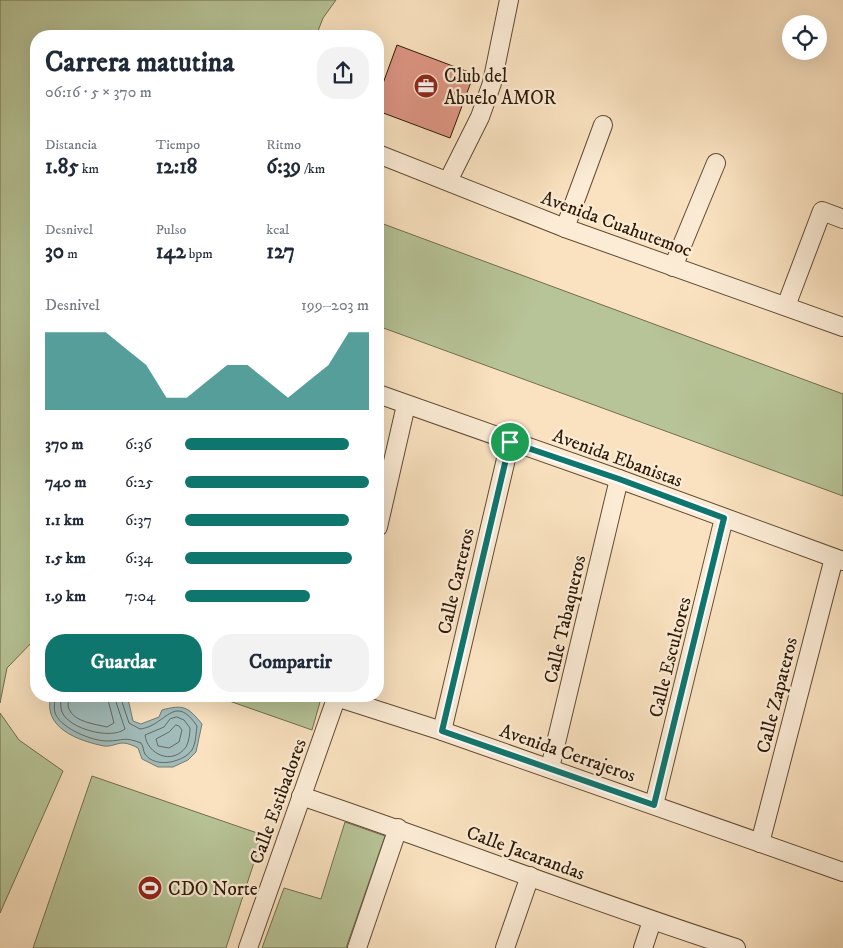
<!DOCTYPE html>
<html lang="es">
<head>
<meta charset="utf-8">
<style>
	:root { --surface:#fff; --page:#f2f2f3; --text:#1f2937; --muted:#747a83; --accent:#0f766e }
	body { margin:0; font-family:"IM FELL DW Pica",serif; background:var(--page); color:var(--text); height:100vh; display:flex; flex-direction:column; font-size:19px; white-space:nowrap }
	* { box-sizing:border-box; margin:0 }
	p { font-size:16px; color:var(--muted) }
	.icon { flex:none; width:28px; height:28px; fill:none; stroke:currentColor; stroke-width:2; stroke-linecap:round; stroke-linejoin:round }
	.map { position:relative; flex:1; overflow:hidden }
	.drawer { position:absolute; left:30px; top:30px; width:354px; height:672px; display:flex; flex-direction:column; background:var(--surface); border-radius:20px; box-shadow:0 5px 20px #0002 }
	.drawer>* { flex:none }
	.fabs { position:absolute; left:782px; top:15px; display:grid; gap:10px }
	.fabs a { display:grid; place-items:center; width:45px; height:45px; border-radius:50%; background:var(--surface); box-shadow:0 5px 20px #0002; font-size:25px }
	.pin { position:absolute; display:grid; place-items:center; width:42px; height:42px; color:#fff; margin:-21px; border:2px solid #fff; border-radius:50%; box-shadow:0 1px 5px #0007 }
	.round { display:grid; place-items:center; flex:none; width:52px; height:52px; border-radius:20px; background:var(--page) }
	.head { display:flex; align-items:center; justify-content:space-between; height:85px; padding:0 15px }
	h1 { font-size:28px; font-weight:800; line-height:38px }
	.stats { display:grid; grid-template-columns:repeat(3,1fr); gap:8px; height:85px; padding:5px 15px }
	.stats div { display:grid; align-content:center }
	.stats b { font-size:21px; font-weight:800 }
	.stats small { font-size:14px; font-weight:400 }
	.stats p { font-size:14px }
	.chart { height:140px; padding:10px 15px }
	.chart p { display:flex; justify-content:space-between }
	.chart svg { width:100%; height:90px; margin-top:5px; fill:var(--accent); opacity:.7 }
	.button { display:flex; gap:10px; margin-top:auto; padding:10px 15px }
	.button a { flex:1; height:58px; border-radius:20px; background:var(--accent); color:#fff; font-size:20px; font-weight:800; line-height:58px; text-align:center }
	.button a+a { background:var(--page); color:var(--text) }
	ul { padding:0 15px; list-style:none; font-size:16px }
	li { display:grid; grid-template-columns:80px 60px 1fr; align-items:center; height:38px }
	li i { height:12px; border-radius:6px; background:var(--accent) }
	.map>svg:first-child { display:block }
	.green { fill:#b7c497; stroke:#726e4e }
	.water { fill:#a1bcbb; stroke:#727b73 }
	.lines { fill:none; stroke-linecap:round; stroke-linejoin:round }
	.shore { stroke:#666a60; stroke-width:1 }
	.building { fill:#de9584; stroke:#2c1906 }
	.street-casing { stroke:#604b34; stroke-width:20 }
	.street { stroke:#fcecd6; stroke-width:18 }
	.route-casing { stroke:#fff; stroke-width:10 }
	.route { stroke:#0f766e; stroke-width:6 }
	.labels { text-anchor:middle; stroke-width:4.5; stroke-linejoin:round; paint-order:stroke }
	.poi-label { font-size:19px; fill:#2c1906; stroke:#fcecd6; text-anchor:start }
	.street-label { font-size:19px; fill:#2c1906; stroke:#fcecd6 }
</style>
</head>
<body>
<div class="map">
<svg width="843" height="948" viewBox="0 0 843 948">
	<rect width="100%" height="100%" fill="#fae2c0"/>
	<filter id="stains"><feTurbulence type="fractalNoise" baseFrequency=".004" numOctaves="4"/><feColorMatrix values="0 0 0 0 .2 0 0 0 0 .09 0 0 0 0 .02 0 0 0 .5 -.17"/></filter>
	<radialGradient id="worn" r=".72"><stop offset=".6" stop-color="#630" stop-opacity="0"/><stop offset="1" stop-color="#630" stop-opacity=".3"/></radialGradient>
	<g class="green">
		<polygon points="0,0 336,0 323,18 316,36 36,36 36,638 7,668 0,703"/>
		<polygon points="378,222 843,394 843,496 378,326"/>
		<polygon points="215,696 306,696 320,702 312,730"/>
		<polygon points="0,713 19,740 63,771 0,913"/>
		<polygon points="92,776 263,835 226,948 33,948"/>
		<polygon points="345,822 385,836 346,948 262,948 284,888 321,899"/>
	</g>
	<path class="water" d="M51 696H124L129 703 133 721 141 724 159 717 162 710C184 704 188 707 202 724L196 752 188 760 173 767H158L142 759 138 748C134 746 128 743 123 743 117 743 111 747 104 746 79 741 42 728 51 696Z"/>
	<g class="lines">
		<g class="shore">
			<path d="M55 696C55 702 53 710 56 715 63 729 92 741 107 741 124 741 123 736 141 743 144 747 143 751 145 754 155 769 184 762 192 750 196 743 196 733 197 726 174 692 166 726 140 729L129 723 120 696"/>
			<path d="M61 696C61 701 60 707 62 712 69 729 111 740 125 729L114 696"/>
			<path d="M69 696C69 700 67 705 69 709 74 722 95 724 107 727L114 723 107 696"/>
			<path d="M177 717 184 720 190 728C190 733 189 742 186 747 172 766 147 754 145 735L164 727 170 719Z"/>
			<polygon points="176,725 179,726 182,730 179,742 169,748 158,746 156,739 169,732"/>
		</g>
	</g>
	<polygon class="building" points="397,45 474,74 450,138 378,111 378,97"/>
	<g class="lines">
		<defs>
			<g id="street">
				<polyline points="378,154 565,228 843,327"/>
				<polyline points="448,181 480,117 492,83 509,0"/>
				<polyline points="565,228 603,125"/>
				<polyline points="673,267 716,163"/>
				<polyline points="786,306 822,211 843,219"/>
				<polyline points="378,394 619,479 843,561"/>
				<polyline points="378,527 406,405"/>
				<polyline points="333,696 442,731 843,872"/>
				<polyline points="442,731 510,442"/>
				<polyline points="550,768 619,479"/>
				<path d="M301 796C447 845 590 901 736 948"/>
				<polyline points="654,805 724,518"/>
				<polyline points="760,843 834,558"/>
				<polyline points="248,948 337,696"/>
				<polyline points="357,948 398,828"/>
				<polyline points="505,948 530,876"/>
				<polyline points="643,948 652,921"/>
			</g>
		</defs>
		<use href="#street" class="street-casing"/>
		<use href="#street" class="street"/>
	</g>
	<g class="lines">
		<defs>
			<polygon id="route" points="510,442 619,479 724,518 654,805 442,731"/>
		</defs>
		<use href="#route" class="route-casing"/>
		<use href="#route" class="route"/>
	</g>
	<defs>
		<symbol id="office-disc" viewBox="-11 -11 22 22"><circle r="9.5" fill="#8f2418" stroke="#fcecd6"/><path d="M-6-3h4V-5.5h4V-3h4V5H-6ZM-1-4.5V-3h2v-1.5ZM-6 0V1H6V0Z" fill="#fff"/></symbol>
		<symbol id="stadium-disc" viewBox="-11 -11 22 22"><circle r="9.5" fill="#8f2418" stroke="#fcecd6"/><path d="M0-5a6.5 5 0 1 0 0 10a6.5 5 0 1 0 0-10ZM-3.5-1.8h7v3.6h-7Z" fill="#fff"/></symbol>
	</defs>
	<g fill-rule="evenodd">
		<use href="#office-disc" x="412" y="72" width="28" height="28"/>
		<use href="#stadium-disc" x="136" y="874" width="28" height="28"/>
	</g>
	<g class="labels">
		<g class="poi-label">
			<text x="444" y="82">Club del<tspan x="444" dy="22">Abuelo AMOR</tspan></text>
			<text x="168" y="895">CDO Norte</text>
		</g>
		<g class="street-label">
			<text transform="translate(617 223) rotate(20)" y="7">Avenida Cuahutemoc</text>
			<text transform="translate(618 457) rotate(20)" y="7">Avenida Ebanistas</text>
			<text transform="translate(455 581) rotate(-77)" y="7">Calle Carteros</text>
			<text transform="translate(564 619) rotate(-77)" y="7">Calle Tabaqueros</text>
			<text transform="translate(669 657) rotate(-76)" y="7">Calle Escultores</text>
			<text transform="translate(776 695) rotate(-76)" y="7">Calle Zapateros</text>
			<text transform="translate(568 752) rotate(19)" y="7">Avenida Cerrajeros</text>
			<text transform="translate(277 801) rotate(-70)" y="7">Calle Estibadores</text>
			<text transform="translate(526 852) rotate(20)" y="7">Calle Jacarandas</text>
		</g>
	</g>
	<rect width="100%" height="100%" filter="url(#stains)"/>
	<rect width="100%" height="100%" fill="url(#worn)"/>
</svg>
<div class="fabs">
<a><svg class="icon" aria-label="locate" viewBox="0 0 24 24"><circle cx="12" cy="12" r="6"/><path d="M12 2v4M12 18v4M2 12h4M18 12h4"/></svg></a>
</div>
<div class="pin" style="left:510px;top:442px;background:#1e9e55"><svg class="icon" aria-label="arrive" viewBox="0 0 24 24"><path d="M6 21V4h12l-3 4 3 4H6"/></svg></div>
<section class="drawer">
<div class="head"><div><h1>Carrera matutina</h1><p>06:16 · 5 × 370 m</p></div><a class="round"><svg class="icon" aria-label="share" viewBox="0 0 24 24"><path d="M12 15V3M7 8l5-5 5 5M5 13v7h14v-7"/></svg></a></div>
<div class="stats">
<div><p>Distancia</p><b>1.85<small> km</small></b></div>
<div><p>Tiempo</p><b>12:18</b></div>
<div><p>Ritmo</p><b>6:39<small> /km</small></b></div>
</div>
<div class="stats">
<div><p>Desnivel</p><b>30<small> m</small></b></div>
<div><p>Pulso</p><b>142<small> bpm</small></b></div>
<div><p>kcal</p><b>127</b></div>
</div>
<div class="chart"><p><span>Desnivel</span>199–203 m</p>
<svg viewBox="0 0 160 44" preserveAspectRatio="none"><path d="M0 44V6L10 6L20 6L30 6L40 14L50 22L60 38L70 38L80 30L90 22L100 22L110 30L120 38L130 30L140 22L150 6L160 6V44z"/></svg>
</div>
<ul>
<li><b>370 m</b>6:36<i style="width:89%"></i></li>
<li><b>740 m</b>6:25<i style="width:100%"></i></li>
<li><b>1.1 km</b>6:37<i style="width:89%"></i></li>
<li><b>1.5 km</b>6:34<i style="width:91%"></i></li>
<li><b>1.9 km</b>7:04<i style="width:68%"></i></li>
</ul>
<div class="button"><a>Guardar</a><a>Compartir</a></div>
</section>
</div>
</body>
</html>
